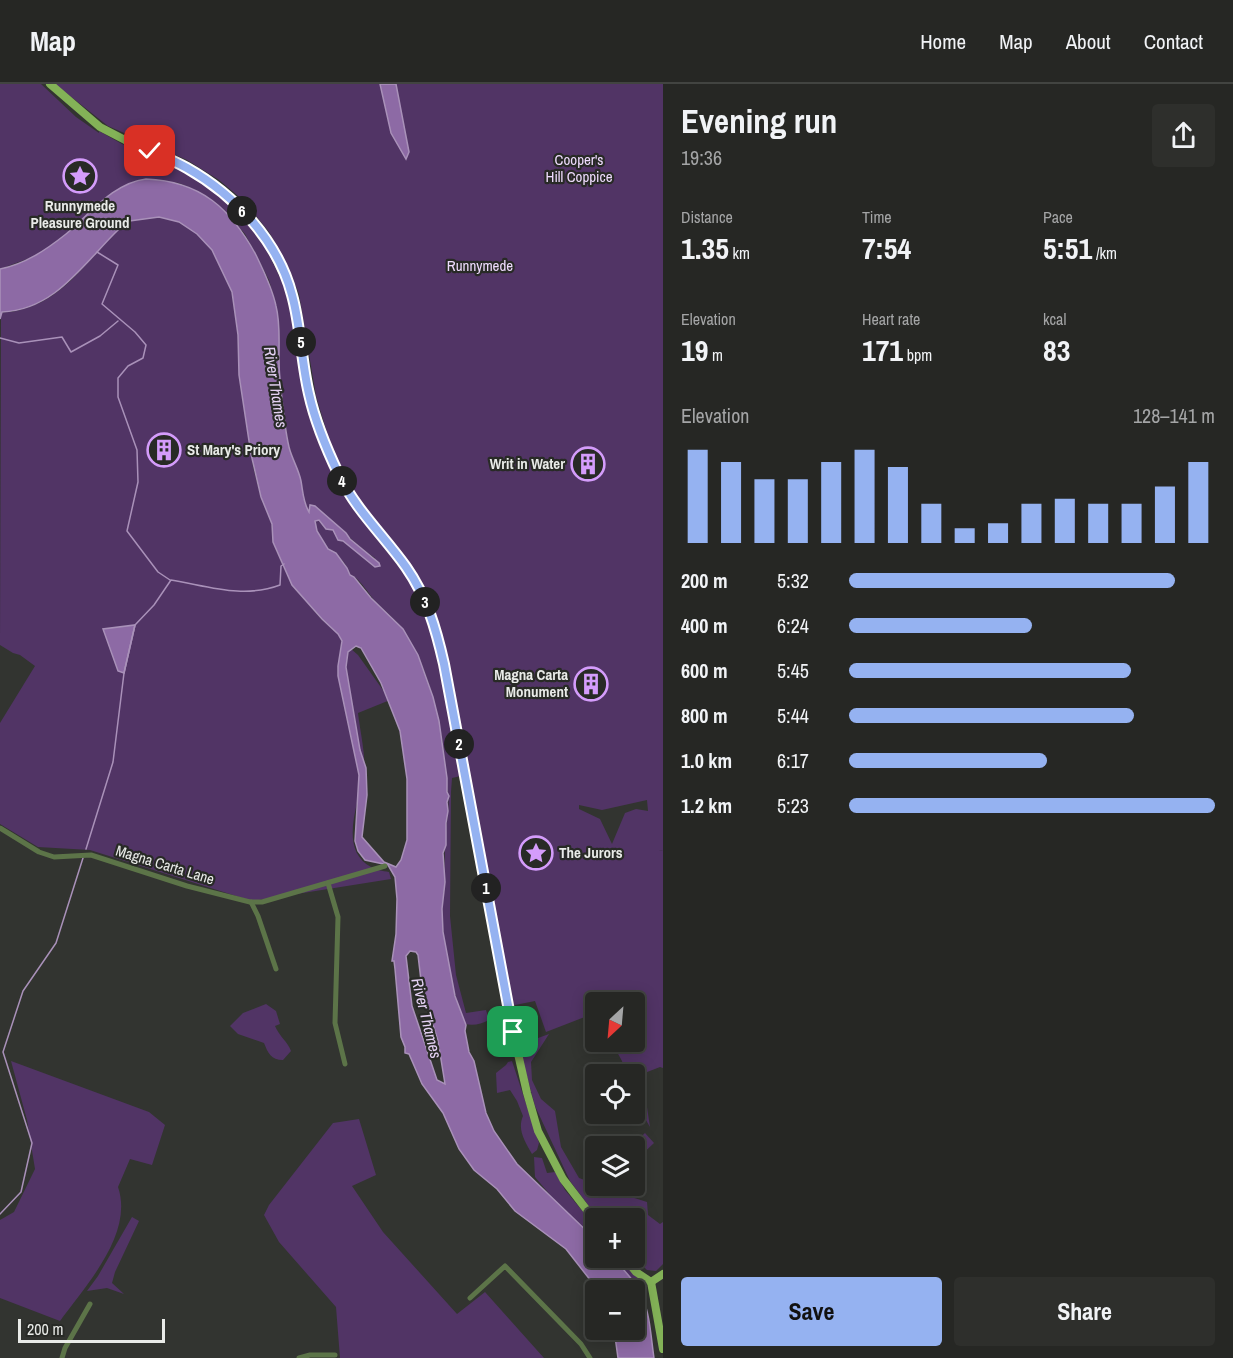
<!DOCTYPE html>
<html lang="en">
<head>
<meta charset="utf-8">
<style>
	:root { --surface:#262724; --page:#2e2f2c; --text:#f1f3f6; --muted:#a4a5a6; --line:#424441; --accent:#95b2f1 }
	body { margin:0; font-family:"Archivo Narrow",sans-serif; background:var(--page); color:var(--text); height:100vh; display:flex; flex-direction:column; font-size:22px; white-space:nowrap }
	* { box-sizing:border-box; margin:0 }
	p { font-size:20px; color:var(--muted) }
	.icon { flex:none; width:33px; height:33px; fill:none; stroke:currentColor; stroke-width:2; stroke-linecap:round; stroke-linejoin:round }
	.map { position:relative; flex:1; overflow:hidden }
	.panel { display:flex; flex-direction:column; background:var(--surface); width:570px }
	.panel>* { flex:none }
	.needle { width:39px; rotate:206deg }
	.tools { position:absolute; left:585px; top:908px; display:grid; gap:12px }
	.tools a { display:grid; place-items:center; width:60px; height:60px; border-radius:6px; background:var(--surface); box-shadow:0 3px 15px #0003,0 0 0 2px var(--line); font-size:30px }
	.scale { position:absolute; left:18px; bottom:15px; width:147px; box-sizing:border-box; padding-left:6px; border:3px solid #e9ebe8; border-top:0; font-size:16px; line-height:21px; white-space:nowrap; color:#e9ebe8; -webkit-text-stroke:4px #282a26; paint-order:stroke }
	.pin { position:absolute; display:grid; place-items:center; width:51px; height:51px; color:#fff; margin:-26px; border-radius:12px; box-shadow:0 3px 9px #0006 }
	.km { position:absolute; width:30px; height:30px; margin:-15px; border-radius:50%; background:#222; color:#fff; font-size:16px; line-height:30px; text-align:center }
	.round { display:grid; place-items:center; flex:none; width:63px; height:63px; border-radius:6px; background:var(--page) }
	.overview { display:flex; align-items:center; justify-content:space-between; height:102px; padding:0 18px }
	h1 { font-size:33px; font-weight:700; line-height:45px }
	.stats { display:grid; grid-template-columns:repeat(3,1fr); gap:9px; height:102px; padding:6px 18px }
	.stats div { display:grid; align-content:center }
	.stats b { font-size:30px; font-weight:700 }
	.stats small { font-size:16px; font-weight:400 }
	.stats p { font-size:16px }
	.chart { height:168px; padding:12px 18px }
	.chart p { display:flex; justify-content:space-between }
	.chart svg { width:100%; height:108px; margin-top:6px; stroke:var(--accent); stroke-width:6 }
	.action { display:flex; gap:12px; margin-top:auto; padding:12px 18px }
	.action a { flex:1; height:69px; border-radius:6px; background:var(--accent); color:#111; font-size:24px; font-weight:700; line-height:69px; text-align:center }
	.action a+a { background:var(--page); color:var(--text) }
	ul { padding:0 18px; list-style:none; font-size:20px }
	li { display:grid; grid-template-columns:96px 72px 1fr; align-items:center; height:45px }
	li i { height:15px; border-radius:8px; background:var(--accent) }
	header { display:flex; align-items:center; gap:36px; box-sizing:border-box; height:84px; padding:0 30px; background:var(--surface); border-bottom:2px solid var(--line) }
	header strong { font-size:28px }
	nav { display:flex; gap:33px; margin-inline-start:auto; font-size:21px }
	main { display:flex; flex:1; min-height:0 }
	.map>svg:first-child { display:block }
	.green { fill:#513465; fill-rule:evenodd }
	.water { fill:#8d6aa5; stroke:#a991b9; stroke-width:1.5; fill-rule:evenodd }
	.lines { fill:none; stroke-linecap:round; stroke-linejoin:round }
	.stream { stroke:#a991b9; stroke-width:1.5 }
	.street { stroke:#5c7448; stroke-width:5 }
	.primary { stroke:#83b257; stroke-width:8 }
	.route-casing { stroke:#fff; stroke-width:12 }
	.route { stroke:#95b2f1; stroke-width:8 }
	.labels { text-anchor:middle; stroke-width:4.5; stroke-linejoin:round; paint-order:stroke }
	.park-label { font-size:15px; fill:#efdbfe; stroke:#282a26 }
	.poi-label { font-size:15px; font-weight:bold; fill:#e9ebe8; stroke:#282a26; text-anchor:start }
	.street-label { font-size:15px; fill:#e9ebe8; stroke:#282a26 }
	.water-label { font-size:16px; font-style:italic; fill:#e4d1f3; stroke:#282a26 }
</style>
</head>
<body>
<header>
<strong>Map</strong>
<nav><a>Home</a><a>Map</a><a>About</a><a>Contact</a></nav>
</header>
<main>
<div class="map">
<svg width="663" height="1274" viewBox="0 0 663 1274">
	<rect width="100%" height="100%" fill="#323430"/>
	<g class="green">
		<path d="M0 0H41L76 33 99 49V47L122 60 189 89 215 106 242 130 268 165 290 213 306 311 313 337 328 378 356 427 410 497 434 549 461 692 452 694 451 708 450 832 456 891 466 929 486 926 489 936C481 940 474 942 465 940 452 906 444 869 442 833 441 821 445 809 445 797 444 774 445 752 448 729 450 714 446 695 444 680 443 674 444 667 443 661 437 622 426 579 403 546 396 536 386 528 378 520 369 512 361 494 350 491L345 480 336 469 328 465 317 447 315 437 319 436 333 445 337 454 349 461 375 483V474C353 459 336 439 315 422L310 423 309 428 304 417 300 394 289 362 283 327 279 291 276 221 269 196 245 150 223 125 193 105 179 99 146 95 133 98 119 104 66 150 38 171 0 185Z"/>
		<path d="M55 0H663V766L659 767 663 766V984L660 983 642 990 650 1043 635 1017 634 990H625L622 977 611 957H634V918H596L595 929 546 948 535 917 510 922 438 540 427 512 413 486 360 418 332 366 316 312 299 210 287 180 269 148 244 117 219 96 187 76 108 42ZM647 716 648 727 636 725 625 729 612 760 600 735 579 725V721L602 726Z"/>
		<path d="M150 133H159L179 138 197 150 212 166 232 208 238 251 239 291 253 383 261 414 272 440 273 455 276 466 292 501 321 535 338 550 342 557 358 571 390 616 358 629C360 647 366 672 364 689 360 716 337 765 371 783 375 786 383 787 389 788L391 795 252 817 90 766 38 763 0 740V639L35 582 20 571 13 569 0 561 1 229C3 228 7 228 10 228 19 227 37 221 45 216 77 198 97 165 121 138Z"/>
		<path d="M266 920 276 927 280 940 275 942C279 952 288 958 291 967L283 976C271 976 268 969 264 959L238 950 230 942 243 929Z"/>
		<polygon points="549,950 531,978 532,996 541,1015 555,1027 561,1063 579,1094 590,1098 595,1096 596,1101 626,1101 625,1111 647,1118 648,1131 660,1140 663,1138 663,1180 656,1187 647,1186 634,1173 634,1134 598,1134 570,1097 535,1022 519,963 530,957"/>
		<path d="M11 977 149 1028 165 1041 152 1081 130 1075 118 1103C134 1150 86 1201 60 1237L0 1214V1136L14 1128 35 1085 27 1036Z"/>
		<path d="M512 977 539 1059 537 1066 532 1070C525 1057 517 1046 523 1032L517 1017 510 1006 497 1009 496 989 506 981 508 978Z"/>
		<polygon points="359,1035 376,1091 352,1102 383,1148 457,1230 485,1208 544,1274 340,1274 336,1223 279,1158 264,1131 269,1121 333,1039"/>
		<polygon points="645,1049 654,1059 636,1076 634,1062 631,1062"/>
		<polygon points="534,1073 542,1074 547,1089 555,1088 565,1106 594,1141 593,1147 595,1150 595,1156 561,1124 535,1093"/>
		<polygon points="132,1133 139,1137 115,1188 112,1199 124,1210 107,1204 87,1207 98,1192"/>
		<polygon points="610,1173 617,1173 641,1197 646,1213"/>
	</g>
	<g class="water">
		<polygon points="380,0 396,0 409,68 406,75 391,49"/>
		<path d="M146 95C201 97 231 125 256 171 264 188 272 203 276 222 282 245 277 271 280 295 282 317 284 341 289 363 292 375 299 386 301 397 303 408 303 418 309 428L310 421 315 422 346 449 350 455 379 479 380 482 375 483 343 457 338 456 333 446 326 445 319 436 315 437 317 447 328 465 336 469 347 484 350 491 354 493 371 514 403 545 418 571 433 613 439 637 447 694V708L449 712 447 718 448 727 446 739V761L443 769 445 798 442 825 443 848 455 912 466 941 465 947 469 968 474 977 486 1029 494 1047 517 1080 595 1155 596 1173H612C623 1185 635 1197 642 1212 650 1230 651 1254 654 1274H618L614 1245H634V1206H598L566 1165 515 1127 497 1105 474 1086 459 1065 443 1029 422 1000 409 970 405 969V963L401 953 395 885 394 877H392L396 850 397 815 395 793 388 781 365 776 358 767 355 757 359 691 338 592V582L342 557 338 550 322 535 292 501 273 458 272 440 261 413 251 370 239 291 238 251 232 208 212 166 197 150 179 138 159 133 122 138 118 140V146C83 180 55 226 2 228L0 235V185C25 180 46 166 66 150 90 130 113 99 146 95ZM356 562 361 564 381 599 400 647 407 695V756L401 776 396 783 384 778 362 753 367 711 366 684 360 666 346 583 348 568ZM410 867 416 868 418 871 422 905 438 957 445 1000 437 996 412 922 406 872Z"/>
		<polygon points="135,541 124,589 118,587 103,545"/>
	</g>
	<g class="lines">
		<g class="stream">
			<polyline points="97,168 118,181 102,220 135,248 146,261 143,274 128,282 118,294 118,313 137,366 138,398 127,447 158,488 170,496"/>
			<polyline points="0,254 19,259 62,253 71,268 100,252 118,237"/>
			<path d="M86 765 113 678 124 589 135 541 154 521 171 496C208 502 243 515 280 501L281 482 284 480"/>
			<polyline points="0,1130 21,1108 32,1059 3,968 23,907 56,859 83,774"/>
		</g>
		<g class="street">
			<polyline points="0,744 39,768 54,773 91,771 187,802 250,818 262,818 385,782"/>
			<polyline points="328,799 338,833 335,939 345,980"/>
			<polyline points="251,818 258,832 276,885"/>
			<polyline points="470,1214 505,1182 581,1260 590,1274"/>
			<polyline points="62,1274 65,1264 90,1220"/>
			<polyline points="299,1274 310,1271 335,1271"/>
		</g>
		<g class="primary">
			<polyline points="50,0 100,43 125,56 185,82 210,99 231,115 254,138 268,159 292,208 309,310 330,370 344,401 360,425 400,476 418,503 432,535 444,580 513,948 527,1009 538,1047 563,1095 596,1138"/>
			<polyline points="624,1173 636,1188 651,1198"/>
			<polyline points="651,1198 663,1265"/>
			<polyline points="651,1198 663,1190"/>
		</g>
	</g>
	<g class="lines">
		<defs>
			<path id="route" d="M150 67C162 72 175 77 187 84 235 111 278 157 292 211 301 243 301 277 309 310 315 337 327 366 339 391 356 426 384 452 406 483 427 513 436 545 444 580L513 948"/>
		</defs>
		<use href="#route" class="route-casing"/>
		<use href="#route" class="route"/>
	</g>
	<defs>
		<symbol id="sight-ring" viewBox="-11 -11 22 22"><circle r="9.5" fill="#282a26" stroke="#d49cfb" stroke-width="1.5"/><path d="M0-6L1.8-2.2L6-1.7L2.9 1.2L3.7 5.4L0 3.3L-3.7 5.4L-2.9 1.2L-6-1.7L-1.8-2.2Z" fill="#d49cfb"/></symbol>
		<symbol id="building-ring" viewBox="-11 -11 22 22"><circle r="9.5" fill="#282a26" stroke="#d49cfb" stroke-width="1.5"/><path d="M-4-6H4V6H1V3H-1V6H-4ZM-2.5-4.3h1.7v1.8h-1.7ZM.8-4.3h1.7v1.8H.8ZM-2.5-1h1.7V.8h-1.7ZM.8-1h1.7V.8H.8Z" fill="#d49cfb"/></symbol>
	</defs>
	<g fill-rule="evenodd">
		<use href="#sight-ring" x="61" y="73" width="38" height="38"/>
		<use href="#building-ring" x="145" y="347" width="38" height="38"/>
		<use href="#building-ring" x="569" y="361" width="38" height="38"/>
		<use href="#building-ring" x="572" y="581" width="38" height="38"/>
		<use href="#sight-ring" x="517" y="750" width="38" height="38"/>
	</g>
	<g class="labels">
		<g class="park-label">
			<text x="579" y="81">Cooper's<tspan x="579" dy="17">Hill Coppice</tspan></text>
			<text x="480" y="187">Runnymede</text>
		</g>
		<g class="poi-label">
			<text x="80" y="127" text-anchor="middle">Runnymede<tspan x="80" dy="17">Pleasure Ground</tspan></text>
			<text x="187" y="371">St Mary's Priory</text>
			<text x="565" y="385" text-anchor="end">Writ in Water</text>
			<text x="568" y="596" text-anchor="end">Magna Carta<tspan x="568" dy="17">Monument</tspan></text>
			<text x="559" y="774">The Jurors</text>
		</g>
		<g class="street-label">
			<text transform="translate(165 781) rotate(17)" y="5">Magna Carta Lane</text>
		</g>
		<g class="water-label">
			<text transform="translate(276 303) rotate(81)" y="6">River Thames</text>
			<text transform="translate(427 934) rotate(76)" y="6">River Thames</text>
		</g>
	</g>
</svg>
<div class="tools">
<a><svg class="needle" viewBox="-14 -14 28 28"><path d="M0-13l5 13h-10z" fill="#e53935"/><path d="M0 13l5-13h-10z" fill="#a4a5a6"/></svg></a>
<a><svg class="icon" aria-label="locate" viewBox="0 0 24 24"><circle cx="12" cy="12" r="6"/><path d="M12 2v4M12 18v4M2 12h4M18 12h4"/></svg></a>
<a><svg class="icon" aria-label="layers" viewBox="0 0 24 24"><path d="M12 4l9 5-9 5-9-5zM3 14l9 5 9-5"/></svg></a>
<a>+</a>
<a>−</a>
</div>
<div class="scale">200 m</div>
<div class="pin" style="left:513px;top:948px;background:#1e9e55"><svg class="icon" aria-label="arrive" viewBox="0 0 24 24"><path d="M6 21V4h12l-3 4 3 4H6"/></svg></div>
<div class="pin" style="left:150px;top:67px;background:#d93025"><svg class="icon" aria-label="check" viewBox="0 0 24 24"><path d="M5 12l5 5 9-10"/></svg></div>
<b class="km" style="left:486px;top:804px">1</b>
<b class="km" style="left:459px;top:660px">2</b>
<b class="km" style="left:425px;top:518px">3</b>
<b class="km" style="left:342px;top:397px">4</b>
<b class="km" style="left:301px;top:258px">5</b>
<b class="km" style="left:242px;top:127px">6</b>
</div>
<section class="panel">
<div class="overview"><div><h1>Evening run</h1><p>19:36</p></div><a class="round"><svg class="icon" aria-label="share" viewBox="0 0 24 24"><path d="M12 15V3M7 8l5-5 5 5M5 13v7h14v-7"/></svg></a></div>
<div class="stats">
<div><p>Distance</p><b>1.35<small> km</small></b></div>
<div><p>Time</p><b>7:54</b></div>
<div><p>Pace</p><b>5:51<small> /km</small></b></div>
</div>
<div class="stats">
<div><p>Elevation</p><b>19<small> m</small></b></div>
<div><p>Heart rate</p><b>171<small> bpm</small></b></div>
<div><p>kcal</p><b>83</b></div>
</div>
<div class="chart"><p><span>Elevation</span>128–141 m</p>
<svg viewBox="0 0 160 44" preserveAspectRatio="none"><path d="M5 44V6M15 44V11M25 44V18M35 44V18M45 44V11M55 44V6M65 44V13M75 44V28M85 44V38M95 44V36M105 44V28M115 44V26M125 44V28M135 44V28M145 44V21M155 44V11"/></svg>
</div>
<ul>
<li><b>200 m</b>5:32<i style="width:89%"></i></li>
<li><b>400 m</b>6:24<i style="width:50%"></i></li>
<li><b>600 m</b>5:45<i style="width:77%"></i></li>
<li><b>800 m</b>5:44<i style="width:78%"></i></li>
<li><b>1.0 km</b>6:17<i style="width:54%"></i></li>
<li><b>1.2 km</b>5:23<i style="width:100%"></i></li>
</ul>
<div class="action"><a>Save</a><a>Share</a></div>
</section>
</main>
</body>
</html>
